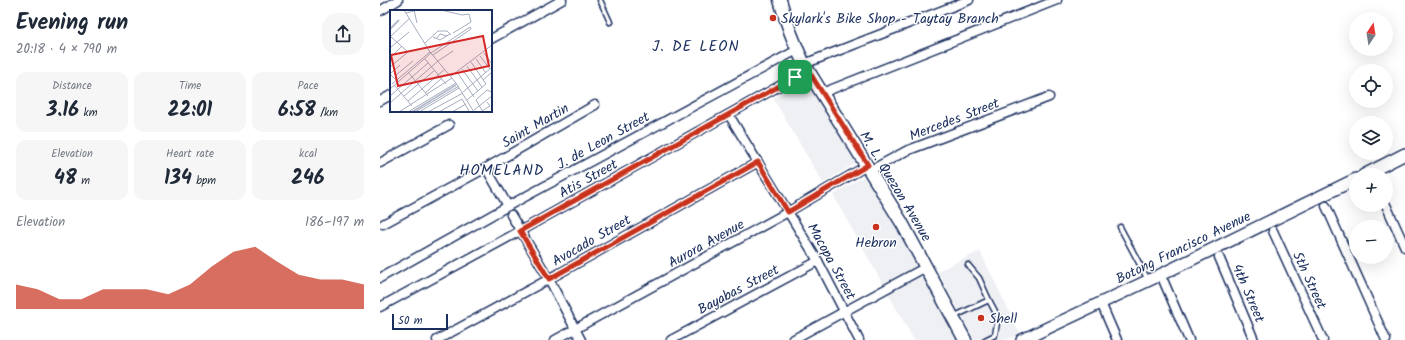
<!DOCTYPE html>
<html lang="en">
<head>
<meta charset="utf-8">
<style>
	:root { --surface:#fff; --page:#f6f6f7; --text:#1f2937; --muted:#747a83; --accent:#c8321e }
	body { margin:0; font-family:Kalam,sans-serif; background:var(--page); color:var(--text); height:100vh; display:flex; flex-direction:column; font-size:15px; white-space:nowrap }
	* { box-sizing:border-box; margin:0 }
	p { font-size:13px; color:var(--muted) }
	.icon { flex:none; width:22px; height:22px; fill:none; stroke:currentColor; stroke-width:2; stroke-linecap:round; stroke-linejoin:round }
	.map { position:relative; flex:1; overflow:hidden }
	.drawer { display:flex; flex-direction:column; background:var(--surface); width:380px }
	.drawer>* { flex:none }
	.needle { width:26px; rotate:12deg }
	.buttons { position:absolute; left:969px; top:12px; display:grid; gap:8px }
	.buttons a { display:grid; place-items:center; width:44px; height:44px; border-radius:50%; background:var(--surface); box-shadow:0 4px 16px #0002; font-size:20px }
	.scale { position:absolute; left:12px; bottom:10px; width:56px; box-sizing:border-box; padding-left:4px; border:2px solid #1b2f5e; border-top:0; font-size:11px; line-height:14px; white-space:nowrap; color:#1b2f5e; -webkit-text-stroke:3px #fff; paint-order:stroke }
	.pin { position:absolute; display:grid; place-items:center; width:34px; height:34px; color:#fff; margin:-17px; border-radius:8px; box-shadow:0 2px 6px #0006 }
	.round { display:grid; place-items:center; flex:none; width:42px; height:42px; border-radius:16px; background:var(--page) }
	.headline { display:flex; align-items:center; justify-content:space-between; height:68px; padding:0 16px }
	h1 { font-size:22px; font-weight:700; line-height:30px }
	.figures { display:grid; grid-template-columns:repeat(3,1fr); gap:6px; height:68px; padding:4px 16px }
	.figures div { display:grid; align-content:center; border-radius:10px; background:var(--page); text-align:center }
	.figures b { font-size:20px; font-weight:700 }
	.figures small { font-size:11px; font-weight:400 }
	.figures p { font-size:11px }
	.chart { height:112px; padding:8px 16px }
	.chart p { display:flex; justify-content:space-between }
	.chart svg { width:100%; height:72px; margin-top:4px; fill:var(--accent); opacity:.7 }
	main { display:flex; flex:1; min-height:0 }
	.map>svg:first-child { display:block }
	.built { fill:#eff0f4 }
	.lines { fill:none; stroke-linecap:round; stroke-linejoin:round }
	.lane-casing { stroke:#1b2f5e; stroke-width:7 }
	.street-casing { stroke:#1b2f5e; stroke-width:11 }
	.secondary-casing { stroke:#1b2f5e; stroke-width:14 }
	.primary-casing { stroke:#1b2f5e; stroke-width:15 }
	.lane { stroke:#fff; stroke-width:4 }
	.street { stroke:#fff; stroke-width:8 }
	.secondary { stroke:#fff; stroke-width:11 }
	.primary { stroke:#fff; stroke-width:12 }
	.route-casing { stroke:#fff; stroke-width:8 }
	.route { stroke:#c8321e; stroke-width:5 }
	.poi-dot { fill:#c8321e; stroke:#fff; stroke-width:1.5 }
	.labels { text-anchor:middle; stroke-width:3; stroke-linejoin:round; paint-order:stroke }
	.poi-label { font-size:14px; fill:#1b2f5e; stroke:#fff; text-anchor:start }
	.street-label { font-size:14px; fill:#1b2f5e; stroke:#fff }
	.neighbourhood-label { font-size:15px; letter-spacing:1px; fill:#1b2f5e; stroke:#fff }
	.inset-river { fill:none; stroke:#b5bbca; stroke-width:2 }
	.inset-road { fill:none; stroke:#a4acbf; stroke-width:1 }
	.view { fill:#d62828; fill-opacity:0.15; stroke:#d62828; stroke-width:2 }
	.inset-edge { fill:none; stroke:#1b2f5e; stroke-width:2 }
</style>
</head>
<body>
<main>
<section class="drawer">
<div class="headline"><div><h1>Evening run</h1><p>20:18 · 4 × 790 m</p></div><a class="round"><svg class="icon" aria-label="share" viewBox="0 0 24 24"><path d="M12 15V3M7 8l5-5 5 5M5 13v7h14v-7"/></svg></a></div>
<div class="figures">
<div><p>Distance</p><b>3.16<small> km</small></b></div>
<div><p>Time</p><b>22:01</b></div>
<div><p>Pace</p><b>6:58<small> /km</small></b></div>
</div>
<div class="figures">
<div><p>Elevation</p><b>48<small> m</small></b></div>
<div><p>Heart rate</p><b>134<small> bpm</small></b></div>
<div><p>kcal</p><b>246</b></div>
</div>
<div class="chart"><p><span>Elevation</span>186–197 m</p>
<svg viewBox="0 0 160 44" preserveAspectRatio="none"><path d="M0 44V29L10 32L20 38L30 38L40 32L50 32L60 32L70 35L80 29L90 18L100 9L110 6L120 15L130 23L140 26L150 26L160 29V44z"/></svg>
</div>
</section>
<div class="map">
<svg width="1025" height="340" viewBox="0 0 1025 340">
	<rect width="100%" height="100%" fill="#fff"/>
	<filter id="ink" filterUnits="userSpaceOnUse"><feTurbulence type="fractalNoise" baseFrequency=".025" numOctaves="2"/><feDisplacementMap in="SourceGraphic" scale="8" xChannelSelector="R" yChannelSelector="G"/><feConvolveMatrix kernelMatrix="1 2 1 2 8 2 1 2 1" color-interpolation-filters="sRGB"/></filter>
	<g filter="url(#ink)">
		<g class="built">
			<polygon points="426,80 476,163 443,183 393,98"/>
			<polygon points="484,176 544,275 576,340 534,340 453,195"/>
			<polygon points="600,251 640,334 626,340 594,340 558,271"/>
		</g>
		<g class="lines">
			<defs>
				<g id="lane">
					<polyline points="220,0 230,22"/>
					<polyline points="740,227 768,280"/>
					<polyline points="588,265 599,278 609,300"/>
					<polyline points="573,317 609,300 618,317 615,335 605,340"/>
				</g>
				<g id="street">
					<polyline points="0,11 18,0"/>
					<polyline points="111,39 182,0"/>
					<polyline points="424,64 589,0"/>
					<polyline points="442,93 677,0"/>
					<polyline points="0,101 11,95"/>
					<polyline points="349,115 438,261 479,340"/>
					<polyline points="0,163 69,125"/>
					<polyline points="106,168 128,206"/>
					<polyline points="491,170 526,151 669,97"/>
					<polyline points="1006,205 1025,247"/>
					<polyline points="946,206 1006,340"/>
					<polyline points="131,215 169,279 201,340"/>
					<polyline points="3,224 106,168 215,105"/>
					<polyline points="893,231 943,340"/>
					<polyline points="839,257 874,340"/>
					<polyline points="0,278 128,206 417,50"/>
					<polyline points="784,282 809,340"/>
					<polyline points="721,303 737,340"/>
					<polyline points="0,307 140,231 428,70"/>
					<polyline points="57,340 169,279 378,162"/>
					<polyline points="175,340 408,212 488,165"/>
					<polyline points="291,340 438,261"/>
					<polyline points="412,340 546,267"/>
				</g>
				<g id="secondary">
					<polyline points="984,175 1025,154"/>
					<polyline points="642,340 780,275 976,179"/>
				</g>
				<path id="primary" d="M400 0C406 22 414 43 424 64L522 223 585 340"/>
			</defs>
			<use href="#lane" class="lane-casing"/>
			<use href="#street" class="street-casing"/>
			<use href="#secondary" class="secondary-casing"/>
			<use href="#primary" class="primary-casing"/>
			<use href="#lane" class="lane"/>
			<use href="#street" class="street"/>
			<use href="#secondary" class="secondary"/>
			<use href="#primary" class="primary"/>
		</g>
	</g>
	<g class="lines" filter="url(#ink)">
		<defs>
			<polygon id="route" points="428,70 488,165 408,212 378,162 169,279 140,231"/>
		</defs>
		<use href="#route" class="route-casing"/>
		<use href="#route" class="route"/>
	</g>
	<g class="poi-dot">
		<circle cx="393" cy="18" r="4"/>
		<circle cx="496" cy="227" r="4"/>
		<circle cx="601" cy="318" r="4"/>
	</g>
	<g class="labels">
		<g class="poi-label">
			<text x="401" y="23">Skylark's Bike Shop - Taytay Branch</text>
			<text x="496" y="247" text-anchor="middle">Hebron</text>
			<text x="609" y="323">Shell</text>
		</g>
		<g class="street-label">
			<text transform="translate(574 119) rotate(-21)" y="5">Mercedes Street</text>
			<text transform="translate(155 125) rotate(-30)" y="5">Saint Martin</text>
			<text transform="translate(223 140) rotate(-29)" y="5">J. de Leon Street</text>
			<text transform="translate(208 178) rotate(-29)" y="5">Atis Street</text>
			<text transform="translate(516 186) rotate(59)" y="5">M. L. Quezon Avenue</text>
			<text transform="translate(211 240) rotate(-30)" y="5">Avocado Street</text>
			<text transform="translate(326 243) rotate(-29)" y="5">Aurora Avenue</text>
			<text transform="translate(803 247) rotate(-26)" y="5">Botong Francisco Avenue</text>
			<text transform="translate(452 261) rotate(61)" y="5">Macopa Street</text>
			<text transform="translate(930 280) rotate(65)" y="5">5th Street</text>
			<text transform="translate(358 289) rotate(-28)" y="5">Bayabas Street</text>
			<text transform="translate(869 293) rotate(67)" y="5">4th Street</text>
		</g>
		<g class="neighbourhood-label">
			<text x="316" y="51">J. DE LEON</text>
			<text x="122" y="175">HOMELAND</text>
		</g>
	</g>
	<g transform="translate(10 10)">
		<rect width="102" height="102" fill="#fff"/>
		<path class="inset-river" d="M0 19 9 10M22 102 66 75"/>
		<path class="inset-road" d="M14 0 40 42 66 73 84 102M24 0 27 13M51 0 72 5 79 4 81 12 63 23M16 3 28 0M0 26 18 42 0 57M1 26 19 9M43 27 50 30 60 24M46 29 50 24 57 26M35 33 48 21H57L61 25M0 38 19 22M41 43 80 17 81 19 43 45M94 43 102 54M90 46 100 59M0 48 12 36M35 49 56 74M86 49 96 63M48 51 63 41M77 56 92 77M72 59 88 81M18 62 38 86M67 62 84 87M6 65 23 51M61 66 102 35M6 70 0 64 10 55M93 70 102 62M2 74 40 42M4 75 22 96M0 79 41 43M73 82 102 57M35 83 52 68M0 86 38 53M14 86 45 60M77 90 96 74 81 52M86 90 97 80 102 82M86 90 93 102M18 91 55 59M0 93 48 51M84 100 102 86M92 101 100 96 97 92M9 102 62 68M18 102 66 73M25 102 69 76M29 102 69 78M38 102 73 83M49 102 72 89 79 101 76 102M62 102 76 94"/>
		<path class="view" d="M93 26 99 56 8 76 1 45Z"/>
		<rect width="102" height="102" class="inset-edge"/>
	</g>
</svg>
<div class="buttons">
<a><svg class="needle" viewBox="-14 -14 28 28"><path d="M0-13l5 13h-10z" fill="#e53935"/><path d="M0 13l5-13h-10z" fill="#747a83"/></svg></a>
<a><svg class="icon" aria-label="locate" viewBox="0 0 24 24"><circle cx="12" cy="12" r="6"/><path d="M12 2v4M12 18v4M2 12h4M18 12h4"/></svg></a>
<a><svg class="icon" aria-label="layers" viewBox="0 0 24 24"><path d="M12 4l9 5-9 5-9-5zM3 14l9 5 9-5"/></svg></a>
<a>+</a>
<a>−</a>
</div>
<div class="scale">50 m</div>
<div class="pin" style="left:415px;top:77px;background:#1e9e55"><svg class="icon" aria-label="arrive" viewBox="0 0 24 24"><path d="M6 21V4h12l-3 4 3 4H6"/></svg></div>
</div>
</main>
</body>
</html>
